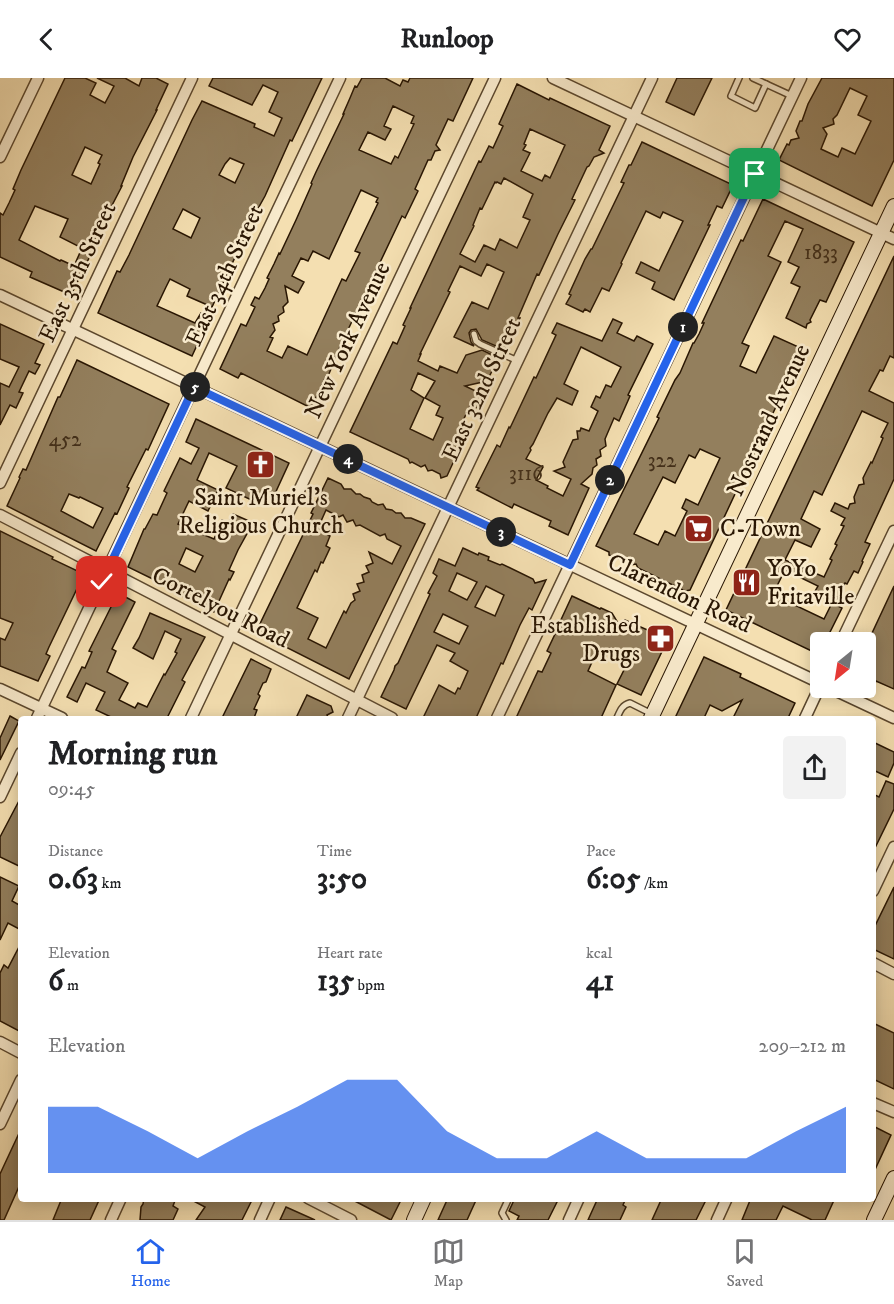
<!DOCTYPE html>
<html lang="en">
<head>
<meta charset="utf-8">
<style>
	:root { --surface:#fff; --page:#f2f2f2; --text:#202124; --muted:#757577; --line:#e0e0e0; --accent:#2563eb }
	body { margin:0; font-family:"IM FELL DW Pica",serif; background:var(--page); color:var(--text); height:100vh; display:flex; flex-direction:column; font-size:22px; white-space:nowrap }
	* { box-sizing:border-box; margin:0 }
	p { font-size:20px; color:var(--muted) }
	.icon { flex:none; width:33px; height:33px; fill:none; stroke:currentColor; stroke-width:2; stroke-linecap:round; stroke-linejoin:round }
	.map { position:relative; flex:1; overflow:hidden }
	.drawer { position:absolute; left:18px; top:638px; width:858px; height:486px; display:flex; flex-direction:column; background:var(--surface); border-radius:6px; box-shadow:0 3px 15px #0003 }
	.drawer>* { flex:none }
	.needle { width:39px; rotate:210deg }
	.fabs { position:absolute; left:810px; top:554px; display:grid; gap:12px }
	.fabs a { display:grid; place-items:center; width:66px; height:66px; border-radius:6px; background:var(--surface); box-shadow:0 3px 15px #0003; font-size:30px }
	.pin { position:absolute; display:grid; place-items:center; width:51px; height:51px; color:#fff; margin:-26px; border-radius:12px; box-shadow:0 3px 9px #0006 }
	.km { position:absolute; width:30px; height:30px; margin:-15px; border-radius:50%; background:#222; color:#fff; font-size:16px; line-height:30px; text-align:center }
	.round { display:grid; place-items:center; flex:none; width:63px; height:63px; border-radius:6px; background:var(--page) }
	.head { display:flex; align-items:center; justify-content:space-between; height:102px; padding:0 30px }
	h1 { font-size:33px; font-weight:700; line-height:45px }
	.stats { display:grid; grid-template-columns:repeat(3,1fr); gap:9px; height:102px; padding:6px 30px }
	.stats div { display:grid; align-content:center }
	.stats b { font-size:30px; font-weight:700 }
	.stats small { font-size:16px; font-weight:400 }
	.stats p { font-size:16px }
	.chart { height:168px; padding:12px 30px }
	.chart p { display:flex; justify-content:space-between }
	.chart svg { width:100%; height:108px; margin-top:6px; fill:var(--accent); opacity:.7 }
	header { display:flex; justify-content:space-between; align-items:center; height:78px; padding:0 30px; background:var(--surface); font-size:27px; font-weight:700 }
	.tab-bar { display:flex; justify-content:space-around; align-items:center; height:84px; border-top:2px solid var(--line); background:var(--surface); font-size:16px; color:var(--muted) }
	.tab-bar a { display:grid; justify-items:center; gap:3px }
	.tab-bar .selected { color:var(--accent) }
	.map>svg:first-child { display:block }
	.building { fill:#937f5d; stroke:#291603; stroke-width:1.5; fill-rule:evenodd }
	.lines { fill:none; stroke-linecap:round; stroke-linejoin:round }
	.lane-casing { stroke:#5c482e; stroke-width:8 }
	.street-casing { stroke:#5c482e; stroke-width:13 }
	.secondary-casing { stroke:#291603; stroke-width:16 }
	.lane { stroke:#f8eacc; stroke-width:5 }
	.street { stroke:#f8eacc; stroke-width:10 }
	.secondary { stroke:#f8eacc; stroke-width:14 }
	.route-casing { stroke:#fff; stroke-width:12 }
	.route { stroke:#2563eb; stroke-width:8 }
	.labels { text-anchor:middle; stroke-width:5; stroke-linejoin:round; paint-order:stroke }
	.number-label { font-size:21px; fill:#44301a }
	.street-label { font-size:24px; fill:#291603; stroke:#f8eacc }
	.poi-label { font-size:24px; fill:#291603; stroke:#f8eacc; text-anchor:start }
</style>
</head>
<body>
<header><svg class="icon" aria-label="back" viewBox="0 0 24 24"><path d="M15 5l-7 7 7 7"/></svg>Runloop<svg class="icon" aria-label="heart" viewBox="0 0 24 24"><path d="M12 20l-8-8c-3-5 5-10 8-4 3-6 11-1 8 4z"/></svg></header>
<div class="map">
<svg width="894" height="1142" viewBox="0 0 894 1142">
	<rect width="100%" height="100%" fill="#f4dfb1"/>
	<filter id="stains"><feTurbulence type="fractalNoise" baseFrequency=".00333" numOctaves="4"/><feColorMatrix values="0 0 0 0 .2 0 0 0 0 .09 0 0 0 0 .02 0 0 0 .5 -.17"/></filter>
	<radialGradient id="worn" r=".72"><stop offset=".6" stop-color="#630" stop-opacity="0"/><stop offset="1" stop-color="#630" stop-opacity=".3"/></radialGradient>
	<g class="building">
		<path d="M65 0H85L96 5 90 17 105 25 114 8 97 0H125L139 8 142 0H156L168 6 156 32H157L133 79 121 108H122L93 164H94L90 173 92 174 71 217 30 199 32 194 0 179V135L3 137 9 125 15 112 13 111 21 92ZM85 69 102 77 98 85 100 86 91 106 72 97ZM35 128 68 141 60 159 82 170 74 188 61 182 60 183 19 162Z"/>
		<path d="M213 0H322L292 63 290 62 265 118 250 145 252 146 237 175 212 229 187 218 190 211 170 201 166 209 157 228 195 245 201 235 210 239 192 278 98 235 117 193 120 194 129 177 192 42 202 23 255 46 254 49 274 58 282 40 269 34 278 14 263 7 252 27 209 8ZM230 80 244 86 235 105 219 97 225 86ZM183 131 200 140 191 160 173 151Z"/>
		<path d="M362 0H385L400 8 403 2 408 4 410 0H473L453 43 448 41 436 67 440 72 435 73 431 82H428L415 111 418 113 405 140 402 138 366 214 369 215 365 224 362 222 330 290 331 291 328 298H326L311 330 241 295 238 300 220 291 241 246 246 248 255 229 251 227 255 219 259 221 265 210 269 201 267 200 274 186 279 175 280 176 296 142 312 106 311 105 316 94 344 36H343L350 20 355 8 357 9ZM393 28 414 38 411 45 414 46 398 80 395 78 391 86 359 72 368 54 385 62 391 51 384 48ZM361 112 378 120 376 124 378 125 355 173 360 175 346 203 342 201 307 277 288 268 282 280 267 273 273 260 270 259 275 252 273 246 279 243 278 238 284 234 283 229 288 224 285 208 298 215 304 204 292 198 301 180 308 183 313 173 329 181Z"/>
		<polygon points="677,0 712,0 694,37 666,24"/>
		<path d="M822 0H894V82L872 128 779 82 787 66 789 67 791 62 799 60 796 53 800 43H802L808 26ZM850 10 867 18 858 37 871 43 855 76 842 70 838 79 821 71 827 56 823 50 834 46 833 41 837 37Z"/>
		<path d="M517 6 549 22 550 20 610 48 599 72 604 75 594 79 589 88 587 89 572 121 575 122 558 156 539 197 537 196 518 240H520L505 272 482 262 476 251 471 252 469 255 471 264 474 268 454 259 472 224 488 231 504 194 487 186 481 198 460 188 448 213 450 214 420 276H421L418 283 438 293 440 288 457 295 466 277 482 272 501 281 499 286 496 285 487 303 465 308 484 317 478 330 470 328 460 349 467 353 466 356 467 360 464 361 447 398 441 400 440 396 432 392 428 393 425 387 421 389 412 384 410 385 408 381 350 354 393 264 397 266 405 248 403 247 411 230H410L479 83 481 84 489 68 493 70 503 48 499 46ZM530 51 565 67 550 100 545 97 542 103 521 93 530 75 523 72 526 67 524 66ZM504 100 533 116 523 139 530 142 517 170 500 161 495 172 484 167 475 184 460 176 474 148 473 147 480 130 482 131 495 104 496 105 497 104 501 106ZM418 295 435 303 425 320 440 328 436 337 443 340 433 362 410 351 424 320 411 312Z"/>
		<polygon points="642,64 733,107 722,130 717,128 708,147 710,147 674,222 652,211 655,204 636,195 641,184 659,193 683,143 663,134 660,140 646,133 621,185 622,186 609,213 602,210 590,234 585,231 583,234 566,226 571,217 569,216 585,181 591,171 592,171 624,105 621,104 629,87 631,87"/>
		<path d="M763 121 854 164 826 224 820 222 810 242 811 244 807 246 806 250 786 240 800 209 791 205 799 189 788 184 803 151 785 143 768 178 781 184 742 265 749 268 740 288 756 295 774 258 803 271 690 512 685 513 638 490 636 486 631 487 626 482 619 481 609 477V474L596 468 659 340 657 339 675 302 680 295 693 265H694L699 256 704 245H702L741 162 743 163ZM700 371 720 380 698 427 686 421 682 430 687 433 675 458 665 453 658 467 634 456 663 399 675 405 689 377 695 380Z"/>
		<path d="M894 178V280L890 278 883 293 880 292 869 313 894 325V401L865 464 870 466 862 483 863 484 858 495 854 493 847 506 845 505 835 525 814 515 818 508 785 492 776 510 787 516 784 522 824 541 832 525 842 530 825 564H820V577L726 532ZM862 333 888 345 881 359 883 360 872 385 871 384 863 400 864 406 859 407 854 419 855 425 850 426 848 431 835 425 831 433 845 440 841 447 844 448 835 466 837 467 830 481 832 482 824 499 785 482 795 462 811 469 820 451 801 441 814 413 822 417Z"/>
		<path d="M613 241 622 245 617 255 634 263 637 258 653 266 628 317 630 318 619 343 614 340 605 361 606 368 600 372 601 378 596 381 597 387 593 390 592 396 581 406 589 410 568 457 549 448 551 443 514 426 512 430 477 412 479 410 476 409 497 367 500 369 509 349 510 350 534 299 536 300 556 257 552 255 557 245 602 263ZM581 269 621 289 611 309 606 307 600 320 596 318 591 329 598 333 589 353 581 350 580 353H577L578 361 573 362 563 384 565 389 554 393 571 401 563 418 547 410 548 408 536 402 543 389 526 381 531 372 530 370 533 366 548 335 557 320 572 327 578 313 564 306Z"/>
		<polygon points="0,246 44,266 35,285 40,287 35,296 29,293 19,314 23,315 16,330 10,327 0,347 0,305 9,309 19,289 0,281"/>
		<path d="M77 282 169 326 148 372 146 371 127 409 129 410 117 436 115 435 96 473 7 428 20 400 19 399 23 391 26 392 58 319H60ZM69 416 79 420 80 419 103 430 93 450 61 433Z"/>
		<path d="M196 341 289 385 273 420 264 416 260 426 226 410 237 388 209 375 197 402 218 412 208 433 189 423 178 446 214 461 222 442 228 445 233 436 256 446 251 455 248 454 238 472 229 492 234 494 230 502 229 501 214 534 180 517 181 515 165 507 128 489 144 451H145L153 436 157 437 167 415 164 413 180 380 191 386 199 370 186 364ZM186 470 203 478 195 494 179 486Z"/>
		<path d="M328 400 341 406 344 411H351L356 416H360L364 419 370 421 372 424 378 427 383 426 386 431 392 432 396 435H401L405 440H411L425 446 349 601 256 554 313 436 311 435ZM326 432 339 439 343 437 347 444 353 442 356 448 360 447 380 458 385 456 387 461 401 468 392 486 369 474 373 485 366 488 369 494 362 497 364 504 357 506 360 513 353 516 355 522 351 525 346 535 344 533 326 570 308 561 318 540 297 530 315 492 317 494 321 484 323 485 330 470 326 468 330 458 325 456 326 454 318 450Z"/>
		<polygon points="0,453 53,479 52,481 84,496 49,569 46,576 50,578 38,603 0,588 0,560 5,562 13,545 0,540"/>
		<path d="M463 470 478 477 479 475 489 479 488 482 500 487 502 486 533 501 535 505 546 502 532 532 529 530 520 547 503 586 501 585 476 640H423L439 607 455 616 458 610 460 611 468 593 450 583 455 575 437 567 406 631 381 619 394 592 395 588 398 585 430 516 428 515 437 498 433 495 439 481 455 488ZM457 495 477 504 467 522 449 513ZM486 508 504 517 495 538 475 529ZM443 536 468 548 459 566 434 554Z"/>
		<polygon points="894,508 894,611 876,603 875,605 866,601 866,568"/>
		<polygon points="118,515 135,524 112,571 116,573 107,594 128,605 119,622 135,630 138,625 147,629 164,596 165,597 177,575 175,574 181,561 165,553 153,581 133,570 139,560 150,535 205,559 182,602 185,604 167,640 113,640 96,632 105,614 86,605 77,624 67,619 82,589 85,590 92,574 89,573"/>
		<polygon points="572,518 600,531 601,530 612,535 621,550 625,542 668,561 641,617 617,606 630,580 610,570 606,578 597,573 588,593 616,607 601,640 516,640 538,593 542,594 551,575 547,573 556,554 554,553 557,545 559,546"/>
		<polygon points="704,579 741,596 740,599 795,625 788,640 733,640 742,622 722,633 710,627 704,640 675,640"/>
		<polygon points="251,581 271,591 266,604 263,605 258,616 260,618 254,631 257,632 254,640 222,640"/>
		<polygon points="307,617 331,628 333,634 327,637 328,640 296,640"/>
		<polygon points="10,638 19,643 0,682 0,660"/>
		<polygon points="873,664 894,674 894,685 888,699 873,692"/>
		<polygon points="886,703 894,706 894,731 873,774 873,716 879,719"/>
		<polygon points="21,719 21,789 0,779 0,759"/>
		<polygon points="0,799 19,808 12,823 21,828 21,852 8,845 0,862"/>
		<polygon points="894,809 894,881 873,871 873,852"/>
		<polygon points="21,865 21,954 0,943 0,895 4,887 8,890"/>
		<polygon points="873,945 894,955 894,1011 873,1001"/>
		<polygon points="873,1048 891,1057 873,1096"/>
		<polygon points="21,1051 21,1104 4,1142 0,1142 0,1096"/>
		<polygon points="62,1120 100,1120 90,1142 53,1142"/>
		<polygon points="144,1120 176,1120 173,1128 178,1131 173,1142 140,1142 141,1129 143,1126"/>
		<polygon points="188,1120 253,1120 242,1142 196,1142 205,1129"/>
		<polygon points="349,1120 402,1120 391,1142"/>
		<polygon points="448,1120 477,1120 467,1142 438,1142"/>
		<polygon points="515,1120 559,1120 548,1142 517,1142 519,1138 509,1133"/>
		<polygon points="598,1120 626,1120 623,1127 626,1129 620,1142 588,1142"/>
		<polygon points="662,1120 707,1120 696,1142 652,1142"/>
		<polygon points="751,1120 835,1120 825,1142 812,1142 783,1128 776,1142 742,1142"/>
		<polygon points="286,1129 315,1142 280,1142"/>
	</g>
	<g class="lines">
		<defs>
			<g id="lane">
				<polyline points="739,0 731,18 755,30 766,6"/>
				<polyline points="753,0 792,18"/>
				<polyline points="474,256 476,263 480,266 518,283"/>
				<path d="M617 640C620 633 622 627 630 625L652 636"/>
				<polyline points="506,1142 502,1135 509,1120"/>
			</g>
			<g id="street">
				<polyline points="553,0 894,161"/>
				<polyline points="0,79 38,0"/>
				<polyline points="0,217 820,605"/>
				<polyline points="0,405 192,0"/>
				<polyline points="0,437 392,640"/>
				<polyline points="841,564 894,453"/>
				<polyline points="828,609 894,640"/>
				<polyline points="0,611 62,640"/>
				<polyline points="37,640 340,0"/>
				<polyline points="191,640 495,0"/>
				<polyline points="348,640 652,0"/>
				<polyline points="497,640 801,0"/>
				<polyline points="805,640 820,608"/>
				<polyline points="0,719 21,675"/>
				<polyline points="873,813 894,769"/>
				<polyline points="873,885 894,896"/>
				<polyline points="0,964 21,975"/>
				<polyline points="873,1025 894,1034"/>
				<polyline points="0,1046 21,1002"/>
				<polyline points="308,1120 351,1142"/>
				<polyline points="111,1142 121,1120"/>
				<polyline points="260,1142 270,1120"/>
				<polyline points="569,1142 579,1120"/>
				<polyline points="717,1142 727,1120"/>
			</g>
			<g id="secondary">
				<polyline points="651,640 894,128"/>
				<polyline points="414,1142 424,1120"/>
				<polyline points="874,1142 894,1100"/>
			</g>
		</defs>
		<use href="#lane" class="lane-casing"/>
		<use href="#street" class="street-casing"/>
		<use href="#secondary" class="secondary-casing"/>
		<use href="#lane" class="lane"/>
		<use href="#street" class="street"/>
		<use href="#secondary" class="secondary"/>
	</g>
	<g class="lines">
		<defs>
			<polyline id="route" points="102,504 194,309 570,487 755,96"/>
		</defs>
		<use href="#route" class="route-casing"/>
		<use href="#route" class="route"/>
	</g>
	<defs>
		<symbol id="church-square" viewBox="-11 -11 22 22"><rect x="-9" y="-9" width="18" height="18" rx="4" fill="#8f2418" stroke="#f8eacc"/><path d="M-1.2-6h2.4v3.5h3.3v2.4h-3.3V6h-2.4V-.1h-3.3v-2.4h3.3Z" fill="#fff"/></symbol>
		<symbol id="supermarket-square" viewBox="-11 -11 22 22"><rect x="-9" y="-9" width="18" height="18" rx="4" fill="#8f2418" stroke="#f8eacc"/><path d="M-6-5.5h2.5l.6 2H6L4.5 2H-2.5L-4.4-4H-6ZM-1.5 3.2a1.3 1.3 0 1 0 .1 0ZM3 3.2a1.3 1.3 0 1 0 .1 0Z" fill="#fff"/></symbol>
		<symbol id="restaurant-square" viewBox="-11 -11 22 22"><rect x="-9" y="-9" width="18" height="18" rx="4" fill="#8f2418" stroke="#f8eacc"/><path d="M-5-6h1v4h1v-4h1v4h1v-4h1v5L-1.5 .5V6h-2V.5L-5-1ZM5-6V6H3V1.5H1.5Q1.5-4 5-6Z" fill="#fff"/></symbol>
		<symbol id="pharmacy-square" viewBox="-11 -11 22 22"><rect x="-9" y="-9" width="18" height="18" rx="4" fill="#8f2418" stroke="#f8eacc"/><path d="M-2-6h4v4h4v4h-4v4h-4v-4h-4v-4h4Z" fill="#fff"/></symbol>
	</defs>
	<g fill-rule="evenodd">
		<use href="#church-square" x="244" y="370" width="33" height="33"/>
		<use href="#supermarket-square" x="682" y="434" width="33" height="33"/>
		<use href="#restaurant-square" x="730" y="488" width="33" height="33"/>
		<use href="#pharmacy-square" x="644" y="544" width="33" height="33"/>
	</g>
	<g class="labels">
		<g class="number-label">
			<text x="821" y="181">1833</text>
			<text x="65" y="368">452</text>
			<text x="662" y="389">322</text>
			<text x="526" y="402">3116</text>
		</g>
		<g class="street-label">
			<text transform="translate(77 194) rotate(-65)" y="8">East 35th Street</text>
			<text transform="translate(224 197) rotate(-65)" y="8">East 34th Street</text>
			<text transform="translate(347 262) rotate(-65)" y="8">New York Avenue</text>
			<text transform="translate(481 311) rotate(-65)" y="8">East 32nd Street</text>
			<text transform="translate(768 342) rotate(-65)" y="8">Nostrand Avenue</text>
			<text transform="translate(680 515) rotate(25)" y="8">Clarendon Road</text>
			<text transform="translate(221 529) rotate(27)" y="8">Cortelyou Road</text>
		</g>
		<g class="poi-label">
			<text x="261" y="427" text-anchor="middle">Saint Muriel's<tspan x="261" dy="28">Religious Church</tspan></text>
			<text x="720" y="458">C-Town</text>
			<text x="767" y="498">YoYo<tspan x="767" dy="28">Fritaville</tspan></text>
			<text x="640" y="555" text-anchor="end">Established<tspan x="640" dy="28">Drugs</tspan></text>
		</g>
	</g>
	<rect width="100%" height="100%" filter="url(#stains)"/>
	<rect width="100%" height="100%" fill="url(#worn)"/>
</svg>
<div class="fabs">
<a><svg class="needle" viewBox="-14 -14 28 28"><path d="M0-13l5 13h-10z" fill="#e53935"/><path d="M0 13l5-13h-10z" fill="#757577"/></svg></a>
</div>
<div class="pin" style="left:755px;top:96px;background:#1e9e55"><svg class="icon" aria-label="arrive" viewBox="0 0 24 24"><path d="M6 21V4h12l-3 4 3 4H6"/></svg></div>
<div class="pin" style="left:102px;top:504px;background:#d93025"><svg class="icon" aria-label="check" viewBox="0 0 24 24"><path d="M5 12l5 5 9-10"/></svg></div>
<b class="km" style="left:683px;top:249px">1</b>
<b class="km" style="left:610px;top:402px">2</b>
<b class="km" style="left:501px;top:454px">3</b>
<b class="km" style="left:348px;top:381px">4</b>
<b class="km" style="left:195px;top:309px">5</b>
<section class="drawer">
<div class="head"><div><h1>Morning run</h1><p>09:45</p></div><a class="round"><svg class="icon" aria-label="share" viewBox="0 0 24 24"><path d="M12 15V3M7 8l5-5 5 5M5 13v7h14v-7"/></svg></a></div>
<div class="stats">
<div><p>Distance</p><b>0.63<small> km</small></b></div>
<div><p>Time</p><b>3:50</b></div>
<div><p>Pace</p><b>6:05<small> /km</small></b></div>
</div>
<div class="stats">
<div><p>Elevation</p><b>6<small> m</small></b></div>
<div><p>Heart rate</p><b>135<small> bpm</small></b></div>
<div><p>kcal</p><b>41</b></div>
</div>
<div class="chart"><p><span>Elevation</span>209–212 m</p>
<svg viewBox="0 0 160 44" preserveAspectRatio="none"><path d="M0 44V17L10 17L20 27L30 38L40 27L50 17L60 6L70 6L80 27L90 38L100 38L110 27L120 38L130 38L140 38L150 27L160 17V44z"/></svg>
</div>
</section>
</div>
<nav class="tab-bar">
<a class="selected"><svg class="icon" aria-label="home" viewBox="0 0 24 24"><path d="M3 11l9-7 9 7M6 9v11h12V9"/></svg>Home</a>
<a><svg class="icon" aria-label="map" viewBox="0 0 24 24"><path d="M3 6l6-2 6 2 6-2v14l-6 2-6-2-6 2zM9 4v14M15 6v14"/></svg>Map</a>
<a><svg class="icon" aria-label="saved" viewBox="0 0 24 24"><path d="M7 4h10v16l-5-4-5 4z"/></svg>Saved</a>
</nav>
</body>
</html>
